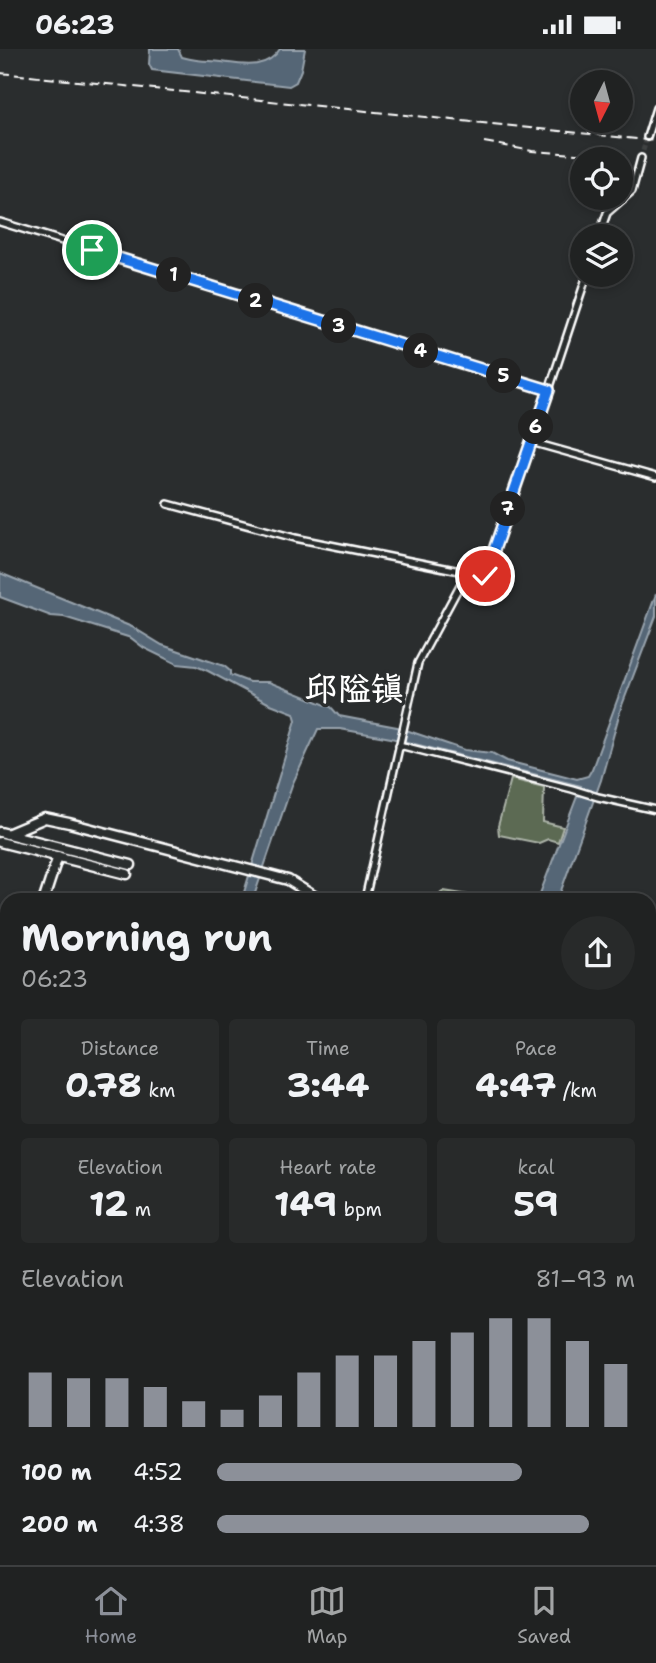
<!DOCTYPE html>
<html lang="en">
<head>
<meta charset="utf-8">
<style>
	:root { --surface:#202222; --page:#282a2a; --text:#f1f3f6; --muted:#a2a4a5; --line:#3d3f40; --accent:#8c9099 }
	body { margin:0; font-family:"Shantell Sans","LXGW WenKai TC",sans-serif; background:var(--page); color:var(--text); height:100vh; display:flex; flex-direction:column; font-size:26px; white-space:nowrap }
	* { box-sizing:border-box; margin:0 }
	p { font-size:23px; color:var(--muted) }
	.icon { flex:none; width:38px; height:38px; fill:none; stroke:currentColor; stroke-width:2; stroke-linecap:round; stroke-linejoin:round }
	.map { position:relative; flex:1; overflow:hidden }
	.drawer { position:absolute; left:0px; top:844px; width:656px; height:674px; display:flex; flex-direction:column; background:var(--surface); border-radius:21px 21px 0 0; box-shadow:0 4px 10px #0003,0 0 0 2px var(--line) }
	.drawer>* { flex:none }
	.needle { width:46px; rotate:186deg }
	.controls { position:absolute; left:570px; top:21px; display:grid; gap:14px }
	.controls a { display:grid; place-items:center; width:63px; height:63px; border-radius:50%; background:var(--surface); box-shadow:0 4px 10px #0003,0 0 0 2px var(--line); font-size:35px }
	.pin { position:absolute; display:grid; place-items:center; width:60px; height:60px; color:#fff; margin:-30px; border:4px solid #fff; border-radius:50%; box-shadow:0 2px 7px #0007 }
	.km { position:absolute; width:35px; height:35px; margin:-18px; border-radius:50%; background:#222; color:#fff; font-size:19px; line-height:35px; text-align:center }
	.round { display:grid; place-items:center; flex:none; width:74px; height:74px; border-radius:37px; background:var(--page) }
	.overview { display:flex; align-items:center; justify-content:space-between; height:119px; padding:0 21px }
	h1 { font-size:38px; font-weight:700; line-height:52px }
	.metrics { display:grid; grid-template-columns:repeat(3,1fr); gap:10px; height:119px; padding:7px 21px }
	.metrics div { display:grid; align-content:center; border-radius:7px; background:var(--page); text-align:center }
	.metrics b { font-size:35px; font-weight:700 }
	.metrics small { font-size:19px; font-weight:400 }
	.metrics p { font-size:19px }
	.chart { height:196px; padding:14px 21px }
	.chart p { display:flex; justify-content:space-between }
	.chart svg { width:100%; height:126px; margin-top:7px; stroke:var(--accent); stroke-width:6 }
	ul { padding:0 21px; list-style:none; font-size:23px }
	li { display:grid; grid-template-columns:112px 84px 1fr; align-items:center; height:52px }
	li i { height:18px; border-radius:9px; background:var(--accent) }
	.status { display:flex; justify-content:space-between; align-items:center; height:49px; padding:0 35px; background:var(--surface); direction:ltr }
	.status svg { height:19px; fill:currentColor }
	.dock { display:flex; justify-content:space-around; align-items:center; height:98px; border-top:2px solid var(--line); background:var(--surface); font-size:19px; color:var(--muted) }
	.dock a { display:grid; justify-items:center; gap:4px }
	.dock .on { color:var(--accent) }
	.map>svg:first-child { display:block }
	.green { fill:#5b6a53; stroke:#adb4a9; stroke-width:2 }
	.water { fill:#546676; stroke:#98a3ad; stroke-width:2 }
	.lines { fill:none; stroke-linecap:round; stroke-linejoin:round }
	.street-tunnel { stroke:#3f4243; stroke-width:5; stroke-dasharray:5 2.5; stroke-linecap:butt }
	.street-casing { stroke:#fff; stroke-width:10 }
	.secondary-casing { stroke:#fff; stroke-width:13 }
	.street { stroke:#2a2d2e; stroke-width:5 }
	.secondary { stroke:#2a2d2e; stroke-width:8 }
	.rail { stroke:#fff; stroke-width:2; stroke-dasharray:10 5; stroke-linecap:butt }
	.route-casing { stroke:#fff; stroke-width:14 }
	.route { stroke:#1a73e8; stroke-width:9 }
	.labels { text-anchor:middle; stroke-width:7; stroke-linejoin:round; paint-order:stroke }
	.district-label { font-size:33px; font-weight:bold; fill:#fff; stroke:#2a2d2e }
</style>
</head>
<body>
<div class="status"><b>06:23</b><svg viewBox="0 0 49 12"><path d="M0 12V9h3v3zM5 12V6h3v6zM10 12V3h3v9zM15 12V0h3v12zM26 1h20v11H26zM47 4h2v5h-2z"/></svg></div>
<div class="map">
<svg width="656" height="1516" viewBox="0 0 656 1516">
	<rect width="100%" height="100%" fill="#2a2d2e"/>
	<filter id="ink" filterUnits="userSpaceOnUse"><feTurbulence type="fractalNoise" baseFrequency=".0143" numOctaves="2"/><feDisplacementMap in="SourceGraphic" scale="14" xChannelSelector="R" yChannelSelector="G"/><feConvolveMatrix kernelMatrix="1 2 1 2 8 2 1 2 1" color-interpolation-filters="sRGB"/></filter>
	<g filter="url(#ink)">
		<g class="green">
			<polygon points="511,730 544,738 543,773 563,778 558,793 548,790 539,794 499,786 498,777"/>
			<polygon points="444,842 487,849 493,843 536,847 535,850 432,850"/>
			<polygon points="43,1510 193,1510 190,1516 41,1516"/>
		</g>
		<g class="water">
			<path d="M150 0H178L182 8C193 11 200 12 210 12 234 13 264 25 280 0H305L301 21 296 33 289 37 152 21 149 15Z"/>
			<polygon points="0,524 132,578 162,596 224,617 230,622 230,626 249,633 269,633 331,658 339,667 397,678 465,701 492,704 507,712 577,730 588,727 592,720 656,545 656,567 621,659 601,731 558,850 538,850 581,737 391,689 340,680 318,680 292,736 253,850 242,850 296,671 294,664 268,654 208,622 196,617 177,615 144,599 131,589 64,568 51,567 0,548"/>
			<polygon points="74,1510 152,1510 149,1516 72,1516"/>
		</g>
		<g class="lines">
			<polyline class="street-tunnel" points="641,109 647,88"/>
			<defs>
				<g id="street">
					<polyline points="647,88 656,59"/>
					<polyline points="0,173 549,341 485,527 295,489 168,455"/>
					<polyline points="599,187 607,164 632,142 641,109"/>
					<polyline points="549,341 587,226"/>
					<polyline points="531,393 656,428"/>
					<polyline points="399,696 572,740 598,748 656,761"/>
					<polyline points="365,850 418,614 467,523"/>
					<polyline points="0,915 7,918"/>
					<polyline points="0,1350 7,1353"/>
					<polyline points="433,1510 449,1516"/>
				</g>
				<g id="secondary">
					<polyline points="0,783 131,816"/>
					<polyline points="7,785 45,769 69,774 288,831 319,850"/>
					<polyline points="0,793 127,825"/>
					<polyline points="44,850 58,807"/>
					<polyline points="649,978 656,980"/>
					<polyline points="0,985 7,963"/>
					<polyline points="33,1516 35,1510"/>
					<polyline points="629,1516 631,1510"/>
				</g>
			</defs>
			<use href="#street" class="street-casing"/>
			<use href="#secondary" class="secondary-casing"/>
			<use href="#street" class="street"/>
			<use href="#secondary" class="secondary"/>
			<g class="rail">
				<polyline points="0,24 656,92"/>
				<polyline points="484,93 532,102 591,106"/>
			</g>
		</g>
	</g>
	<g class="lines" filter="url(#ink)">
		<defs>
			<polyline id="route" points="92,201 549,341 485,527"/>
		</defs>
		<use href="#route" class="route-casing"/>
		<use href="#route" class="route"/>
	</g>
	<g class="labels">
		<g class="district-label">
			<text x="354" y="651">邱隘镇</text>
		</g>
	</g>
</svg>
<div class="controls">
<a><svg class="needle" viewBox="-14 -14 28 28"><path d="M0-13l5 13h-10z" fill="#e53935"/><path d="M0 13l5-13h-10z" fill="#a2a4a5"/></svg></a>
<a><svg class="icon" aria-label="locate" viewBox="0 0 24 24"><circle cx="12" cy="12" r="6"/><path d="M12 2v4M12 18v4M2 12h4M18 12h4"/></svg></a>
<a><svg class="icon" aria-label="layers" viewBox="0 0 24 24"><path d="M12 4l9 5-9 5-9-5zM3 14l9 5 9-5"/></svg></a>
</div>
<div class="pin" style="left:92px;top:201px;background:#1e9e55"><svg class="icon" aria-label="arrive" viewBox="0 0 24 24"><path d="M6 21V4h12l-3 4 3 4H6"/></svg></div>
<div class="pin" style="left:485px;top:527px;background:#d93025"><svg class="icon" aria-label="check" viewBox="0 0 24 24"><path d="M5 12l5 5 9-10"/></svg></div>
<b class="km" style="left:174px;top:226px">1</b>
<b class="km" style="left:256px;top:252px">2</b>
<b class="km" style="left:339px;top:277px">3</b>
<b class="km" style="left:421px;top:302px">4</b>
<b class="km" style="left:504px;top:327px">5</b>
<b class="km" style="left:536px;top:378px">6</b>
<b class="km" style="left:508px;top:460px">7</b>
<section class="drawer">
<div class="overview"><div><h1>Morning run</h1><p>06:23</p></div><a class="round"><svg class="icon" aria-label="share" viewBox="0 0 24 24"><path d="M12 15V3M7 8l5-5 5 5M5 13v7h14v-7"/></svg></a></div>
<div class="metrics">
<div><p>Distance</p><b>0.78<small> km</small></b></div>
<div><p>Time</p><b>3:44</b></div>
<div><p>Pace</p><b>4:47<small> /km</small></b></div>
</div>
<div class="metrics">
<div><p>Elevation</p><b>12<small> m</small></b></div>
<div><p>Heart rate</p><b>149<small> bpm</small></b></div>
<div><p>kcal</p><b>59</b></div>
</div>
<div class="chart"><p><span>Elevation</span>81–93 m</p>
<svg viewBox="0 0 160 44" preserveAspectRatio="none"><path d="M5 44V25M15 44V27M25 44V27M35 44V30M45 44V35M55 44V38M65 44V33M75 44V25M85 44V19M95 44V19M105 44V14M115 44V11M125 44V6M135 44V6M145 44V14M155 44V22"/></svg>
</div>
<ul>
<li><b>100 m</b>4:52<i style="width:73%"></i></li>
<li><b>200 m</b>4:38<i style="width:89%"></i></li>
</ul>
</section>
</div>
<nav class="dock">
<a class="on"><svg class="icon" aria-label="home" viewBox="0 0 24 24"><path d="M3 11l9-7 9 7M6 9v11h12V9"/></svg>Home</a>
<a><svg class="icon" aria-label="map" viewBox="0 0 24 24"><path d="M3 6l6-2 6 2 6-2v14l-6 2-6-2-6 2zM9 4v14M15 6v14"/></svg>Map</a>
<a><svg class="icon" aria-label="saved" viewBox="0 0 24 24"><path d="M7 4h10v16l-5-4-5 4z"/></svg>Saved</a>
</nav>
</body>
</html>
